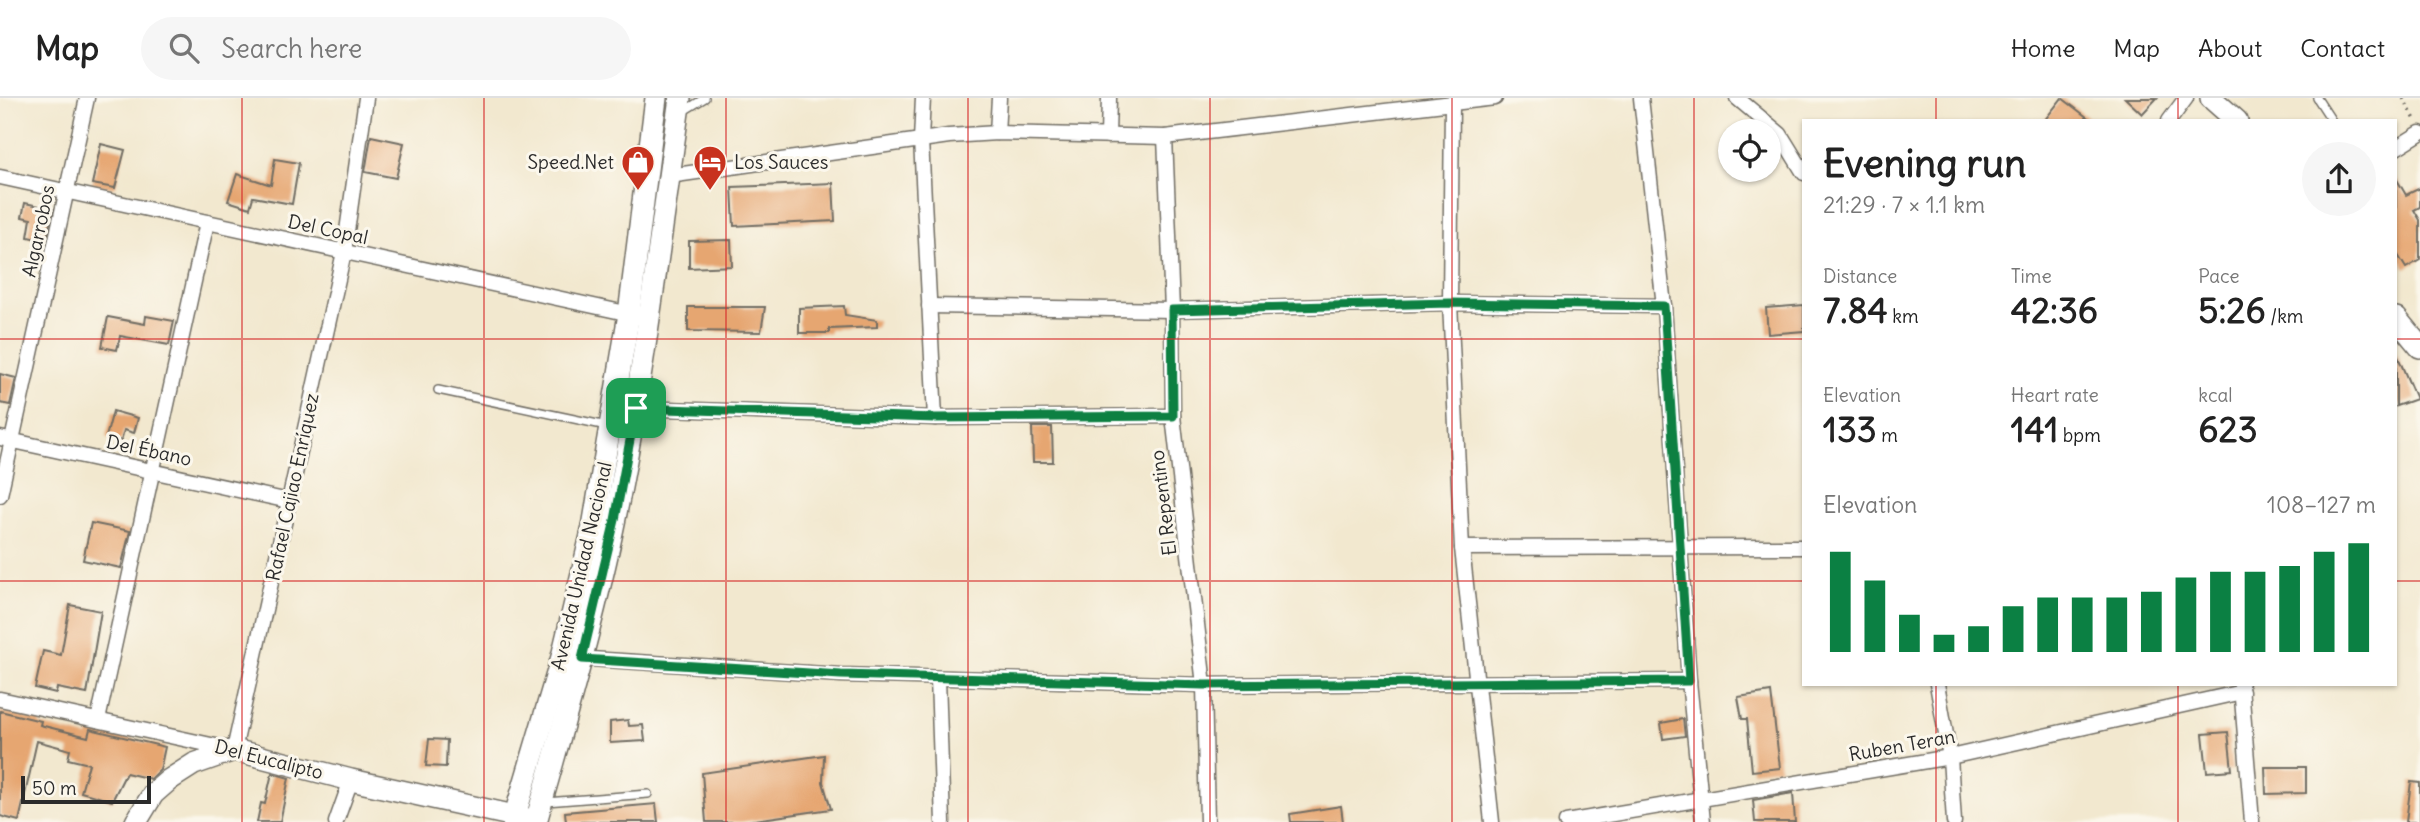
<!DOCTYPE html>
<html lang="en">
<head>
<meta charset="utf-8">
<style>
	:root { --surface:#fff; --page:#f6f6f6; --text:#222; --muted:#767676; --line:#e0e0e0; --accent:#0b8043 }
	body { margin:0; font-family:Delius,sans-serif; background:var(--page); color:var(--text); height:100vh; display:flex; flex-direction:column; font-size:26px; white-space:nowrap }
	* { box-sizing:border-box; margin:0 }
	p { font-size:23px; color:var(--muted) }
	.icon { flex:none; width:38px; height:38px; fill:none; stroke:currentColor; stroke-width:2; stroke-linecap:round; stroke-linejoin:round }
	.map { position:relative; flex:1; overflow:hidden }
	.side { position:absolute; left:1802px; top:21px; width:595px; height:567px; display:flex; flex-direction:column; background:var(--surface); border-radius:0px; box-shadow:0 2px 5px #0004 }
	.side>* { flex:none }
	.fabs { position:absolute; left:1718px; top:21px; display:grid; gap:14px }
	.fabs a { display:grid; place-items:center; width:63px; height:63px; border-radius:50%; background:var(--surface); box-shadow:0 2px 5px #0004; font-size:35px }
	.scale { position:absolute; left:21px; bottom:18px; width:130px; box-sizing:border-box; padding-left:7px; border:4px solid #2b2b2b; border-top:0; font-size:19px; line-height:24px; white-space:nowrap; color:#2b2b2b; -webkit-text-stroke:5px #fbf7ec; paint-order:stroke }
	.pin { position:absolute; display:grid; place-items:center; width:60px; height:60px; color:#fff; margin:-30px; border-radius:14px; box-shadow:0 4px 10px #0006 }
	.round { display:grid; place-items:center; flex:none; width:74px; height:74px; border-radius:37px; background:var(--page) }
	.head { display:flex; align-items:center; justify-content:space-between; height:119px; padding:0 21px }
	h1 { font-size:38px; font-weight:800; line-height:52px }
	.metrics { display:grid; grid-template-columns:repeat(3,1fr); gap:10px; height:119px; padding:7px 21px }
	.metrics div { display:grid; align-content:center }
	.metrics b { font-size:35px; font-weight:800 }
	.metrics small { font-size:19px; font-weight:400 }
	.metrics p { font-size:19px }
	.chart { height:196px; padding:14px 21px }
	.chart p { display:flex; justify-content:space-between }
	.chart svg { width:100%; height:126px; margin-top:7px; stroke:var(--accent); stroke-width:6 }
	header { display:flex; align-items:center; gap:42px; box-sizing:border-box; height:98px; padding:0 35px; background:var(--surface); border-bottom:2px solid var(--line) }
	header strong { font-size:33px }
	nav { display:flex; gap:38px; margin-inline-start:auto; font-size:24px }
	.search { width:490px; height:63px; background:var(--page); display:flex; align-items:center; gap:18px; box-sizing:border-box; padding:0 24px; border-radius:38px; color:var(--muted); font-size:26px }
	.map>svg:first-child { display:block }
	.building { fill:#e6a671 }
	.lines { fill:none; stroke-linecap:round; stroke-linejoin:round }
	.lane-casing { stroke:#716d64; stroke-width:10 }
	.street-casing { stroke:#716d64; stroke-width:17 }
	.secondary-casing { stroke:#716d64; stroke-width:24 }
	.path { stroke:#716d64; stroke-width:3.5; stroke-dasharray:2 5; stroke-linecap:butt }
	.lane { stroke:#fff; stroke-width:7 }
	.street { stroke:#fff; stroke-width:14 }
	.secondary { stroke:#fff; stroke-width:21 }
	.route-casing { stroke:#fff; stroke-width:14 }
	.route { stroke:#0b8043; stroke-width:9 }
	.grid { fill:none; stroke:#d62828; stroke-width:2; stroke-opacity:0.55 }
	.labels { text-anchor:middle; stroke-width:6; stroke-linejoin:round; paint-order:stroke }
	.poi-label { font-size:19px; fill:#2b2b2b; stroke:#fbf7ec; text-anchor:end }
	.street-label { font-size:19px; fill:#2b2b2b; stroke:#fbf7ec }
</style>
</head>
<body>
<header>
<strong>Map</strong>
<div class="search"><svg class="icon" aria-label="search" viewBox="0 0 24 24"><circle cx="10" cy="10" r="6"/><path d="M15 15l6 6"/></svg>Search here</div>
<nav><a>Home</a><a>Map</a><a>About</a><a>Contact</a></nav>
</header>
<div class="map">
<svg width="2420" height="724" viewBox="0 0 2420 724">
	<rect width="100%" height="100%" fill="#fbf7ec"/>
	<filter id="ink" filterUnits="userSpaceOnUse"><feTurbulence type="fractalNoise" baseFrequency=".0143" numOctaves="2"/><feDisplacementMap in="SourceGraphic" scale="14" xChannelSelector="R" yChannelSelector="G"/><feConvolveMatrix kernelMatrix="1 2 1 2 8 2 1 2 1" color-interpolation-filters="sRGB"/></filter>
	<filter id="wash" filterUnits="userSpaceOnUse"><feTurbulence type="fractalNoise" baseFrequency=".00686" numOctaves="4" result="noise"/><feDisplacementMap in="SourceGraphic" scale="28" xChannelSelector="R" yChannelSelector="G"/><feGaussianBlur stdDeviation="1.57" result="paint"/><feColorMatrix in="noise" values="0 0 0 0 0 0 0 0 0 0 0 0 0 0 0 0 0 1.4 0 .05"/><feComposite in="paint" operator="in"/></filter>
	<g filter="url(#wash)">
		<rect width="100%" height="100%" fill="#f2e8cf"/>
		<g id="blocks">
			<g class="building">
				<polygon points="2062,0 2092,23 2044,23"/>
				<polygon points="2125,0 2157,0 2142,16"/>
				<polygon points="371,38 404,45 396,80 365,74"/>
				<polygon points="101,46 125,52 115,90 92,86"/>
				<polygon points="275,61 299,65 292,106 253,99 250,110 228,103 237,76 271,87"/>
				<polygon points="2396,80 2406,97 2420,90 2420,109 2414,112 2420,122 2420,162 2406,170 2396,154"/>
				<polygon points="833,85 835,123 734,128 732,89"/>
				<polygon points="25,105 53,111 46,143 28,139 31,121 22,119"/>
				<polygon points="731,142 732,168 689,170 689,143"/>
				<polygon points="1804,207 1804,233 1768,236 1766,210"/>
				<polygon points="844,208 845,217 877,222 877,229 829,231 829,235 799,235 799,210"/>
				<polygon points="688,209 765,209 761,234 688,233"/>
				<polygon points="146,218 174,223 169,247 120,238 117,252 102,249 108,219 145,226"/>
				<polygon points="2396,254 2416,301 2396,308"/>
				<polygon points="0,276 16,280 10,307 0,305"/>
				<polygon points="113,313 138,320 134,335 124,332 121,343 106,339"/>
				<polygon points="1032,329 1052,329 1053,364 1033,364"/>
				<polygon points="91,425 130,433 121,470 83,462"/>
				<polygon points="70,507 101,513 87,596 57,590 56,595 35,590 43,553 61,557"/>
				<polygon points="1771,594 1780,670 1752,673 1747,621 1742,621 1738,599"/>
				<polygon points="0,613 41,623 40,627 88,639 90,631 165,649 160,672 151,681 126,675 112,703 81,694 89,666 68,661 70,652 37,643 19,723 0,718"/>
				<polygon points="1683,621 1685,638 1663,641 1661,625"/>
				<polygon points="628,622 629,628 643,627 645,643 610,645 610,624"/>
				<polygon points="2228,634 2232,672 2207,674 2203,636"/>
				<polygon points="429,641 447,642 446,669 426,668"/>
				<polygon points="824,657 823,684 831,711 741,724 706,724 702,675"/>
				<polygon points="2265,669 2306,669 2306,695 2266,696"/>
				<polygon points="272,675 289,680 280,724 257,724 261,705 265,706"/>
				<polygon points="2411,684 2420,685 2420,724 2406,724"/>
				<polygon points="1793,695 1795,724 1755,724 1753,702"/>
				<polygon points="656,706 658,724 566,724 565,714"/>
				<polygon points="1341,708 1343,724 1291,724 1290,716"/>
			</g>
		</g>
	</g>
	<g filter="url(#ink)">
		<use href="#blocks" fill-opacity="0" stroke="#716d64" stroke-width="2"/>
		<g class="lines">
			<defs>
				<g id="lane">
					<polyline points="2317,0 2332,23"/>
					<polyline points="682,14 705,0"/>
					<polyline points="438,292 607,328"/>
					<polyline points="546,704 648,696"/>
				</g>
				<g id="street">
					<polyline points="923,0 921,42 935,320"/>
					<polyline points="1641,0 1664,208 1689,583 1703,724"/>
					<polyline points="1737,0 1780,36 1804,75"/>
					<polyline points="1452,6 1450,205 1462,450 1492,724"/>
					<polyline points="2169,23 2186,0"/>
					<polyline points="997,35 999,0"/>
					<polyline points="1108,38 1109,0"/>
					<polyline points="1165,39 1172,212 1173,318 1204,587 1207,724"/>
					<polyline points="2396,50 2420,35"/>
					<polyline points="669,78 949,38 997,35 1165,39 1495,0"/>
					<polyline points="0,79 635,217"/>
					<polyline points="929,208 1172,212 1450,205 1664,208"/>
					<polyline points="636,310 935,320 1173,318"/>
					<polyline points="0,340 289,403"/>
					<polyline points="0,397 87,0"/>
					<polyline points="1462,450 1804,449"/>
					<polyline points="574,560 841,577 1204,587 1689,583"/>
					<polyline points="938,581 943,724"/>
					<polyline points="1937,586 1950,659 1954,724"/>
					<polyline points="2241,588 2252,724"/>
					<polyline points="0,601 234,652 344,154 366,0"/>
					<polyline points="98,622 207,124"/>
					<polyline points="336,724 351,682"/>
					<polyline points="1566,724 1950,659 2242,594"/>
				</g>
				<g id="secondary">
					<polyline points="2211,0 2237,23"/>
					<polyline points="2396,220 2420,249"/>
					<polyline points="136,724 153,696 169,682 194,666 234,652 351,682 528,721"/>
					<polyline points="513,724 562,559 593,429 629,216 656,0"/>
					<path d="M536 724C564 623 594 523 615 420 643 281 660 140 680 0"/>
				</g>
			</defs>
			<use href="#lane" class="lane-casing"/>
			<use href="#street" class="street-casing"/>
			<use href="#secondary" class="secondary-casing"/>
			<polyline class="path" points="2403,0 2416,23"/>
			<use href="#lane" class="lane"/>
			<use href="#street" class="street"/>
			<use href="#secondary" class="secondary"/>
		</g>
	</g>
	<g class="lines" filter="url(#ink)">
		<defs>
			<polygon id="route" points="1450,205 1664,208 1689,583 1204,587 841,577 582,561 615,422 636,310 935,320 1173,318 1172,212"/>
		</defs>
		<use href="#route" class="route-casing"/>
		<use href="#route" class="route"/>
	</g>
	<path class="grid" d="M242 0V724M484 0V724M726 0V724M968 0V724M1210 0V724M1452 0V724M1694 0V724M1936 0V23M2178 0V23M0 241H1804M2396 241H2420M0 483H1804M2396 483H2420M1936 586V724M2178 586V724"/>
	<defs>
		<symbol id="shop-pin" viewBox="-11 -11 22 30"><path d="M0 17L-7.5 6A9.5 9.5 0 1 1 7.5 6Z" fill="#c8321e" stroke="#fbf7ec"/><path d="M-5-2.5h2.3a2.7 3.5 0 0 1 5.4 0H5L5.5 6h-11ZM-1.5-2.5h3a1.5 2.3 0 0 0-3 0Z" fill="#fff"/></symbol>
		<symbol id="hotel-pin" viewBox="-11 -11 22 30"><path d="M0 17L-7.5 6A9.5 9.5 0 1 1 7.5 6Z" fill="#c8321e" stroke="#fbf7ec"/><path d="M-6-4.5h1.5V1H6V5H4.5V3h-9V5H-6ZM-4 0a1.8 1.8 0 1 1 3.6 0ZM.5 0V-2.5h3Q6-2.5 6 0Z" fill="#fff"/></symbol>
	</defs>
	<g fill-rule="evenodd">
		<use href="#shop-pin" x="619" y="45" width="38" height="52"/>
		<use href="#hotel-pin" x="691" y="45" width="38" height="52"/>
	</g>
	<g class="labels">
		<g class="poi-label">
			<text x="614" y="71">Speed.Net</text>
			<text x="734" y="71" text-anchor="start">Los Sauces</text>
		</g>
		<g class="street-label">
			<text transform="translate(328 131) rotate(12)" y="7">Del Copal</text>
			<text transform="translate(38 133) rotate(-78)" y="7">Algarrobos</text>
			<text transform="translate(149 352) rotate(12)" y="7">Del Ébano</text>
			<text transform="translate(292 389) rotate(-78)" y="7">Rafael Cajiao Enríquez</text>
			<text transform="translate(1163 405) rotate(-97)" y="7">El Repentino</text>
			<text transform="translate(581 468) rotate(-77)" y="7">Avenida Unidad Nacional</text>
			<text transform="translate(1902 647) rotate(-10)" y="7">Ruben Teran</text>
			<text transform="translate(269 661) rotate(14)" y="7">Del Eucalipto</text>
		</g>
	</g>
</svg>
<div class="fabs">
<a><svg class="icon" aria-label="locate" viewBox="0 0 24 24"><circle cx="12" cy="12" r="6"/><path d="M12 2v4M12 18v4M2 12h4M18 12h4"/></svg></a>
</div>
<div class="scale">50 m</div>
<div class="pin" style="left:636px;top:310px;background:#1e9e55"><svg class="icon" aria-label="arrive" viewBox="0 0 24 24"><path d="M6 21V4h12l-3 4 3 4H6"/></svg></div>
<section class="side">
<div class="head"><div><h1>Evening run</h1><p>21:29 · 7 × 1.1 km</p></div><a class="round"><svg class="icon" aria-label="share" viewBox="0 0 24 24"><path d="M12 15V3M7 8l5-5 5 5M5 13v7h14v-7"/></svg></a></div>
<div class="metrics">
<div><p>Distance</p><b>7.84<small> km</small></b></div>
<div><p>Time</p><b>42:36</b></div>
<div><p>Pace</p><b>5:26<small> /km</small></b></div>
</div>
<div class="metrics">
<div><p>Elevation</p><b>133<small> m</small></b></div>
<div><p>Heart rate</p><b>141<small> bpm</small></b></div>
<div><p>kcal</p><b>623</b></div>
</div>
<div class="chart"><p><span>Elevation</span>108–127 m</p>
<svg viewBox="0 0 160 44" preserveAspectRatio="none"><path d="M5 44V9M15 44V19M25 44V31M35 44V38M45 44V35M55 44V28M65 44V25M75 44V25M85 44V25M95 44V23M105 44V18M115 44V16M125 44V16M135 44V14M145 44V9M155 44V6"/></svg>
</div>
</section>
</div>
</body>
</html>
